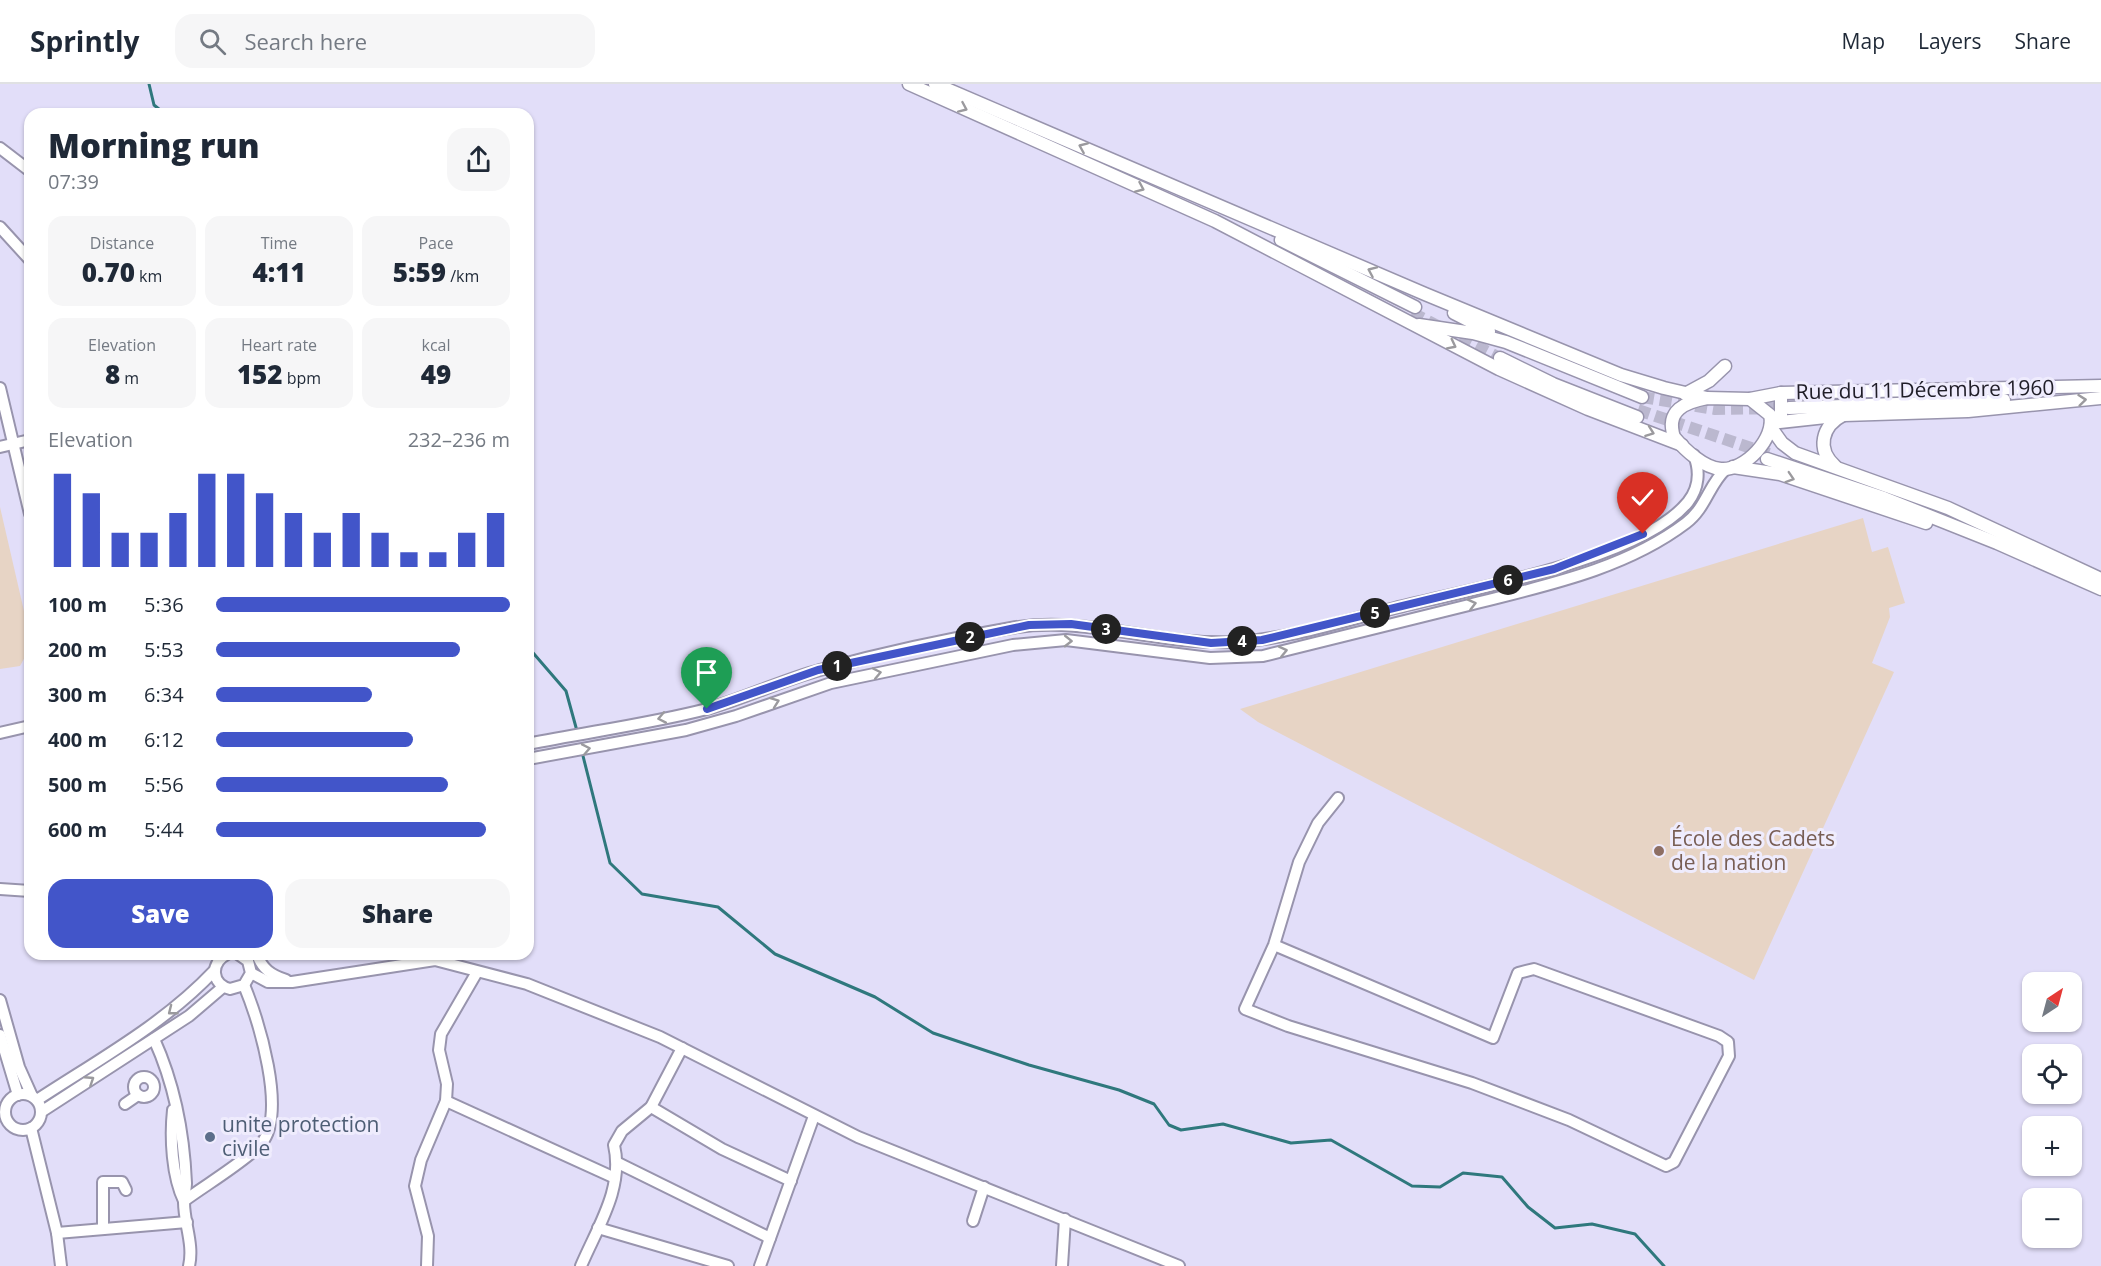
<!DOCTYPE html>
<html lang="en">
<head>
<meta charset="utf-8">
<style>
	:root { --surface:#fff; --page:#f6f6f7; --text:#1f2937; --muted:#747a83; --line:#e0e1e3; --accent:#4255c9 }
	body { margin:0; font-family:"Open Sans",sans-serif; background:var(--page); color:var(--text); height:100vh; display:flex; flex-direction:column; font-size:22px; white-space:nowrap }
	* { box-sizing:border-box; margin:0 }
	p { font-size:20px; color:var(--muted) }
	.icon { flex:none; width:33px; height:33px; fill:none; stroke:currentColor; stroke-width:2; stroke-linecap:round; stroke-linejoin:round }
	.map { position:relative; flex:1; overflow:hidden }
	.drawer { position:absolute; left:24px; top:24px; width:510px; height:852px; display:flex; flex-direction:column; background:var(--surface); border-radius:18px; box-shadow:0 2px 4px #0004 }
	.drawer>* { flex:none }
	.needle { width:39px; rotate:36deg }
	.fabs { position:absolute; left:2022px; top:888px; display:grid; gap:12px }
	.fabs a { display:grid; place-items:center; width:60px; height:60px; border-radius:12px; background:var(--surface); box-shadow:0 2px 4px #0004; font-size:30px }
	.pin { position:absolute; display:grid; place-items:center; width:51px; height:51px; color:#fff; margin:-62px -26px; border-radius:50% 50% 50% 0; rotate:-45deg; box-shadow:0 0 6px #0007 }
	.pin .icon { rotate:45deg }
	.km { position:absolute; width:30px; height:30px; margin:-15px; border-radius:50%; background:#222; color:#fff; font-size:16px; line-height:30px; text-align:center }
	.round { display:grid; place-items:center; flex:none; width:63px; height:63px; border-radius:18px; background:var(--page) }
	.head { display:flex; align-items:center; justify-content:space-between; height:102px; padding:0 24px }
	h1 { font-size:33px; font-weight:800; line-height:45px }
	.metrics { display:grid; grid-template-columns:repeat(3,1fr); gap:9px; height:102px; padding:6px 24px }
	.metrics div { display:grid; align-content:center; border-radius:15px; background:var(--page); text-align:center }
	.metrics b { font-size:26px; font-weight:800 }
	.metrics small { font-size:16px; font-weight:400 }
	.metrics p { font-size:16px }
	.chart { height:168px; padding:12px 24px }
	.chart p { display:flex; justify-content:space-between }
	.chart svg { width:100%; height:108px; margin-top:6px; stroke:var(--accent); stroke-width:6 }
	.button { display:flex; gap:12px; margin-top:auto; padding:12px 24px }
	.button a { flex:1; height:69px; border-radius:18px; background:var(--accent); color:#fff; font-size:24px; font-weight:800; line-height:69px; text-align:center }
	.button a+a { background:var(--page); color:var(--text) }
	ul { padding:0 24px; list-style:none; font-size:20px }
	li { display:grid; grid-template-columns:96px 72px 1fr; align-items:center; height:45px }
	li i { height:15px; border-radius:8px; background:var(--accent) }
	header { display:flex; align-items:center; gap:36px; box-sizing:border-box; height:84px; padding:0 30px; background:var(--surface); border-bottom:2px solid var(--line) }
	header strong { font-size:28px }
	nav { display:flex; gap:33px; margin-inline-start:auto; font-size:21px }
	.search { width:420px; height:54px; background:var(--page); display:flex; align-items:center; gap:15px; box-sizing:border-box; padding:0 21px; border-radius:18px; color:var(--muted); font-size:22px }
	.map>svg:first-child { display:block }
	.commercial { fill:#e7d4c5 }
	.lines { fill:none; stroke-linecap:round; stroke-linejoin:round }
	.stream { stroke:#2f787d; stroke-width:3 }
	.major-tunnel { stroke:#bbb8cf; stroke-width:12; stroke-dasharray:12 6; stroke-linecap:butt }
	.minor-casing { stroke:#9894ad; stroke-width:14 }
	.major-casing { stroke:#9894ad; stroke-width:15 }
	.minor { stroke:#fff; stroke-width:10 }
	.major { stroke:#fff; stroke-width:12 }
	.oneway { stroke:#9b9a9e }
	.route-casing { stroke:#fff; stroke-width:12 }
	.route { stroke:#4255c9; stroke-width:8 }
	.education-dot { fill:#8d6e63; stroke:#efecfd; stroke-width:2 }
	.service-dot { fill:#5c6f8a; stroke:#efecfd; stroke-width:2 }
	.labels { text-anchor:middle; stroke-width:6; stroke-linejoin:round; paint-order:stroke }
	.street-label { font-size:21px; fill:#201e28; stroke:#efecfd }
	.education-label { font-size:21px; fill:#785e54; stroke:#efecfd; text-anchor:start }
	.service-label { font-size:21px; fill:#4e5e75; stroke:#efecfd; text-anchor:start }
</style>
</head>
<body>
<header>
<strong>Sprintly</strong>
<div class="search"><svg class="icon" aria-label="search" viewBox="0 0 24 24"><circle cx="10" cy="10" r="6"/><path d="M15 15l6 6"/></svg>Search here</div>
<nav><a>Map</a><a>Layers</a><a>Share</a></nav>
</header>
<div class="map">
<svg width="2101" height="1182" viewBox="0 0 2101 1182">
	<rect width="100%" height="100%" fill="#e2def9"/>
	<g class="commercial">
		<polygon points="0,423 30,553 30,564 20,582 0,585"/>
		<polygon points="1863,434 1872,468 1888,463 1905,519 1889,524 1890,533 1872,579 1894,588 1754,896 1258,638 1240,625"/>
	</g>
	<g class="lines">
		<g class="stream">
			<polyline points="149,0 154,21 165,30"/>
			<polyline points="528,563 566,607 577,647"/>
			<polyline points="582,668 610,779 642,810 718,823 775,870 875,913 933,949 1029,981 1119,1006 1154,1020 1169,1041 1181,1046 1223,1040 1291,1059 1331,1056 1412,1102 1440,1103 1463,1089 1502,1093 1528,1123 1555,1144 1592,1140 1635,1150 1664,1182"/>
		</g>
		<g class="major-tunnel">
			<polyline points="1412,229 1500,274"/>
			<polyline points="1642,313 1715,325 1789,324"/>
			<polyline points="1638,326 1769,370"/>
		</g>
		<defs>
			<g id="minor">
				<polyline points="0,64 30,87"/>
				<polyline points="0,143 30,176"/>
				<polyline points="0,304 30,430"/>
				<polyline points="0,363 30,356"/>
				<polyline points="0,649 30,642"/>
				<path d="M528 660C587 648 649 640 707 625 746 614 782 596 820 586 882 569 947 555 1011 544 1087 531 1159 562 1235 558 1289 555 1343 537 1395 524 1467 506 1642 475 1688 418 1699 404 1700 387 1694 371"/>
				<path d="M528 675 686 646 736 632 831 599 1013 561 1066 556 1210 574 1263 572 1287 566C1348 551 1409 536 1469 521 1543 502 1624 486 1686 439 1706 424 1709 400 1726 385"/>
				<polyline points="0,805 30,807"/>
				<polyline points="1274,861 1493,954 1518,889 1534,885 1719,952 1728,958 1729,972 1674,1078 1666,1082 1569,1036 1472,999 1288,942 1245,925 1274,861 1299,778 1318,739 1338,714"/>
				<path d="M227 870C210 879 211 900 230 905L244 901 251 889 248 877 238 870"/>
				<path d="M257 870C262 885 271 891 286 896"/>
				<polyline points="251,889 268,898 292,898 435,876 527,900 660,953 858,1053 1179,1182"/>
				<polyline points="0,916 19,983 32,1012"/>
				<polyline points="0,951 18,1011"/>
				<path d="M154 955C174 999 184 1051 186 1099 186 1105 184 1112 184 1118 184 1140 194 1160 189 1182"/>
				<circle cx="144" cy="1003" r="10"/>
				<circle cx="23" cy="1028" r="18"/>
				<path d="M37 1016C98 976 164 940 214 887"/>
				<polyline points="446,1017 615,1094"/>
				<polyline points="125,1020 138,1011"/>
				<polyline points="651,1023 722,1065 791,1097"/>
				<path d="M173 1026C170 1054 172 1092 184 1117"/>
				<polyline points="41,1028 189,932 223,903"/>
				<polyline points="31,1044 57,1149 61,1182"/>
				<polyline points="618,1079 770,1154"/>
				<path d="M184 1117C204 1102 246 1077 261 1060 288 1029 258 935 244 901"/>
				<polyline points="973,1137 984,1103"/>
				<polyline points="598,1144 728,1182"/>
				<polyline points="103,1145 103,1098 122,1098 126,1106"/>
				<polyline points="57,1149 187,1138"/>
				<polyline points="427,1182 428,1152 415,1102 421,1076 446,1017 447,1000 439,966 441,950 477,888"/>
				<path d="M581 1182C598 1142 624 1104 614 1061L622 1047 651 1023 682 964"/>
				<polyline points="760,1182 814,1032"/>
				<polyline points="1062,1182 1065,1135"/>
			</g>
			<g id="major">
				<polyline points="909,0 1215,137 1499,285 1588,325 1682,361"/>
				<polyline points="935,0 1425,210 1621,291 1664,304 1707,314"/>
				<polyline points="1281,156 1415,223"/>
				<polyline points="1454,229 1489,247"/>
				<polyline points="1419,241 1473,249 1506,258 1642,313"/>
				<polyline points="1500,274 1553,300 1637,333"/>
				<polyline points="1685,310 1709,297 1725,282"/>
				<path d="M1707 314 1750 315 1770 331C1776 354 1745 387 1721 385 1704 384 1685 366 1674 353 1665 326 1686 318 1707 314Z"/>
				<polyline points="1750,315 1781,309 2101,302"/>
				<polyline points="1789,324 2004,316"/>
				<polyline points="1781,337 1781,309"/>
				<polyline points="1772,339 1844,331 1968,327 2101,314"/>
				<polyline points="1772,345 1782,359 1795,369 1948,424 2101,495"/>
				<polyline points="1767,375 1884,414 1997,459 2101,505"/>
				<path d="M1835 382C1816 365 1822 342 1843 331"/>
				<polyline points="1733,383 1780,390 1926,439"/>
			</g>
		</defs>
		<use href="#minor" class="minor-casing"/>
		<use href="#major" class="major-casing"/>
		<use href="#minor" class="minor"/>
		<use href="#major" class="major"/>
	</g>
	<defs><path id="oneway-chevron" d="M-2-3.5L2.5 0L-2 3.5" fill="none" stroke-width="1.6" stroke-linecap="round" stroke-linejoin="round" transform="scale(1.5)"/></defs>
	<g class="oneway">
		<use href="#oneway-chevron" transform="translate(963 24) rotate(24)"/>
		<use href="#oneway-chevron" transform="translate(1083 63) rotate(-157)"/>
		<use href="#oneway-chevron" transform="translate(1140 104) rotate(24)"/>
		<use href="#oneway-chevron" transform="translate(1372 187) rotate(-156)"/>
		<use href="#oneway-chevron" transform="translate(1452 261) rotate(27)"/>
		<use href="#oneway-chevron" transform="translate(2082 316) rotate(-6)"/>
		<use href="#oneway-chevron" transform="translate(1650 348) rotate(20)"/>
		<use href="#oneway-chevron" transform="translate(1790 394) rotate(18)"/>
		<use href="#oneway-chevron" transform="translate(1472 520) rotate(-14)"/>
		<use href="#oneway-chevron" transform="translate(1068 557) rotate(1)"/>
		<use href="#oneway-chevron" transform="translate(1283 567) rotate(-13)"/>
		<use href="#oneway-chevron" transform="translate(877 589) rotate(-12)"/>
		<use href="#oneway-chevron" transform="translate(775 618) rotate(-20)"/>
		<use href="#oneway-chevron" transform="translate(662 634) rotate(169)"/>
		<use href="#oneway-chevron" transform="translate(586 665) rotate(-11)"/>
		<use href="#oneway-chevron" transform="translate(172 927) rotate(142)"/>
		<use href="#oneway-chevron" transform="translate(90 996) rotate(-33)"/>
	</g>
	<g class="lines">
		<defs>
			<polyline id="route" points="707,625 818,586 1029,541 1071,540 1211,559 1262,556 1554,485 1643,450"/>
		</defs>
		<use href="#route" class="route-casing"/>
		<use href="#route" class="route"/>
	</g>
	<circle class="education-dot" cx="1659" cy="767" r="6"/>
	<circle class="service-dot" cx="210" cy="1053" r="6"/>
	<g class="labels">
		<g class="street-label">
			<text transform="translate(1925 306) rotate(-1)" y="7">Rue du 11 Décembre 1960</text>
		</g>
		<g class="education-label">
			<text x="1671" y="762">École des Cadets<tspan x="1671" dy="24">de la nation</tspan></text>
		</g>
		<g class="service-label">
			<text x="222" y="1048">unite protection<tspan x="222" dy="24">civile</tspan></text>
		</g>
	</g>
</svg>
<div class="fabs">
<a><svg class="needle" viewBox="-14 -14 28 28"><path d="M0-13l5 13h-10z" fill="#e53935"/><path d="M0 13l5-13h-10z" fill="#747a83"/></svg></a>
<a><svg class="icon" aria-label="locate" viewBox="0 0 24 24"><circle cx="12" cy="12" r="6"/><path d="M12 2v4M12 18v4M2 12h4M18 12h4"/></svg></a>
<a>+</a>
<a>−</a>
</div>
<div class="pin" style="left:707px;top:625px;background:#1e9e55"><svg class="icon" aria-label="arrive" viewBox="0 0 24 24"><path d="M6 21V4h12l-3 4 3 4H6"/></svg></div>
<div class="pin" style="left:1643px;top:450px;background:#d93025"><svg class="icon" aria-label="check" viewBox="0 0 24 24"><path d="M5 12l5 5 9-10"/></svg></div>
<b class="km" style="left:837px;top:582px">1</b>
<b class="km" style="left:970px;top:553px">2</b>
<b class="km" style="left:1106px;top:545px">3</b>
<b class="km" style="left:1242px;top:557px">4</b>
<b class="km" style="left:1375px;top:529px">5</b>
<b class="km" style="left:1508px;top:496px">6</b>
<section class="drawer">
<div class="head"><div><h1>Morning run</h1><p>07:39</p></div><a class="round"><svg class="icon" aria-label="share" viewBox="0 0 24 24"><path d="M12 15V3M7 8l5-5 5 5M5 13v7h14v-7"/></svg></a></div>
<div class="metrics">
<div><p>Distance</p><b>0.70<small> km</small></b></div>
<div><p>Time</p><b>4:11</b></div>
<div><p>Pace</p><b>5:59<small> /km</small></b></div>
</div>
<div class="metrics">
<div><p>Elevation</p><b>8<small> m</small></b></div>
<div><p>Heart rate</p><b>152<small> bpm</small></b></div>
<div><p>kcal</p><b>49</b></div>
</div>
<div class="chart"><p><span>Elevation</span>232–236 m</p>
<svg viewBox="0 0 160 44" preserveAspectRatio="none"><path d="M5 44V6M15 44V14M25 44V30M35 44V30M45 44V22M55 44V6M65 44V6M75 44V14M85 44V22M95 44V30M105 44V22M115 44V30M125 44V38M135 44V38M145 44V30M155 44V22"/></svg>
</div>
<ul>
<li><b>100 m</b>5:36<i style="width:100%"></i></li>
<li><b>200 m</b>5:53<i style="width:83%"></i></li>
<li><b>300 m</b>6:34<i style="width:53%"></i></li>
<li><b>400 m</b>6:12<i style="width:67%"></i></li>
<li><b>500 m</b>5:56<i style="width:79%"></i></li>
<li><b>600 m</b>5:44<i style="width:92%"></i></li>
</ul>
<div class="button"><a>Save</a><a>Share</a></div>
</section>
</div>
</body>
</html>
